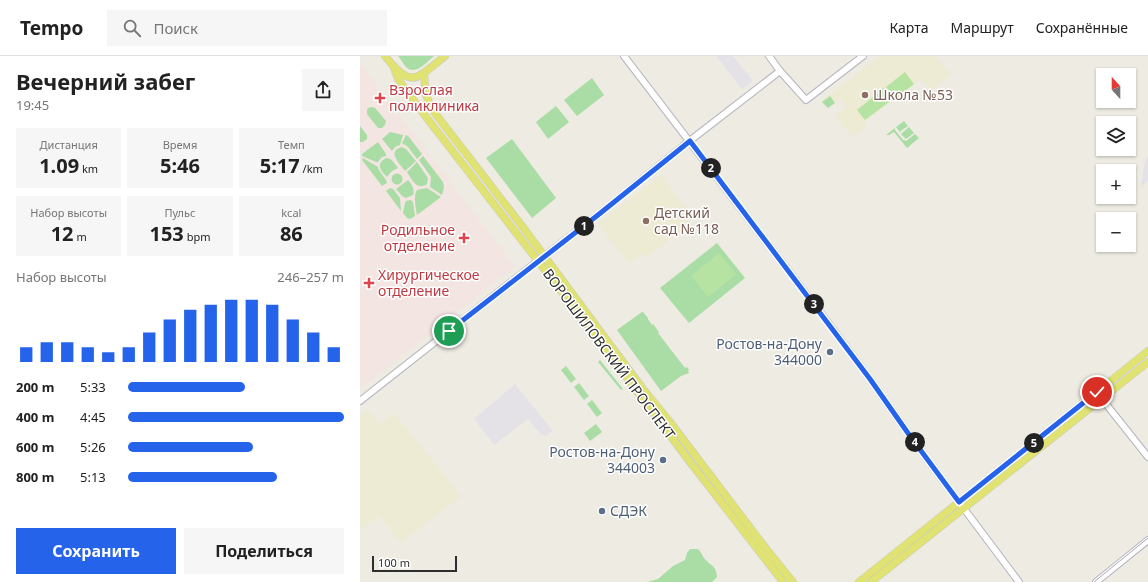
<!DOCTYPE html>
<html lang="ru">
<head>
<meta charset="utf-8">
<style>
	:root { --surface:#fff; --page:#f6f6f6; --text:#222; --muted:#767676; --line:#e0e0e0; --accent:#2563eb }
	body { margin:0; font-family:"Noto Sans",sans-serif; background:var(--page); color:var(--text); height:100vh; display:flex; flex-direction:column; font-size:15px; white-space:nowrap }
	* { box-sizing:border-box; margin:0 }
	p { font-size:13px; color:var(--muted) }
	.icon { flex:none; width:22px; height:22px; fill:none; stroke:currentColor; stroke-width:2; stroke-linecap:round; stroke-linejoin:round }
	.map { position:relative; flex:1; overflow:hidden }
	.drawer { display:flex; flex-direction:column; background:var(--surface); width:360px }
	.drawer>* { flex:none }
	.needle { width:26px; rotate:339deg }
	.buttons { position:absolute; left:736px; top:12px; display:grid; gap:8px }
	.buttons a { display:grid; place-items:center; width:40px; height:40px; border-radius:0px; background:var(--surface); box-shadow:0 1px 3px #0004; font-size:20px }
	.scale { position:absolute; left:12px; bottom:10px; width:85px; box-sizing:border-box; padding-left:4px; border:2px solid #2e2e2e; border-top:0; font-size:11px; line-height:14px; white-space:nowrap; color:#2e2e2e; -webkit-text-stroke:3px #fff; paint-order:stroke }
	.pin { position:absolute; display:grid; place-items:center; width:34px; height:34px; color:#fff; margin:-17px; border:2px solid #fff; border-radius:50%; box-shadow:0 1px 4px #0007 }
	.km { position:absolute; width:20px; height:20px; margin:-10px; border-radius:50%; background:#222; color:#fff; font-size:11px; line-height:20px; text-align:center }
	.round { display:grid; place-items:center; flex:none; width:42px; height:42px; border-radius:0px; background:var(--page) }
	.head { display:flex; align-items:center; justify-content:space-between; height:68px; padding:0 16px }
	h1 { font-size:22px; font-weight:700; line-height:30px }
	.stats { display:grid; grid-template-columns:repeat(3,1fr); gap:6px; height:68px; padding:4px 16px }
	.stats div { display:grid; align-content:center; border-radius:0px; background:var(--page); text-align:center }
	.stats b { font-size:20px; font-weight:700 }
	.stats small { font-size:11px; font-weight:400 }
	.stats p { font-size:11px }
	.chart { height:112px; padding:8px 16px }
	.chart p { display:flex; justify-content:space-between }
	.chart svg { width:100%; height:72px; margin-top:4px; stroke:var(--accent); stroke-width:6 }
	.button { display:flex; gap:8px; margin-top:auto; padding:8px 16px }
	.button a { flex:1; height:46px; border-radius:0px; background:var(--accent); color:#fff; font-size:16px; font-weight:700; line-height:46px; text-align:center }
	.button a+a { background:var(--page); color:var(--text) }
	ul { padding:0 16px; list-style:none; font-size:13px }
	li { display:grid; grid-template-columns:64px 48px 1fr; align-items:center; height:30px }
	li i { height:10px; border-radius:5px; background:var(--accent) }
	header { display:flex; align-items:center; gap:24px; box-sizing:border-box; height:56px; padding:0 20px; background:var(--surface); border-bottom:1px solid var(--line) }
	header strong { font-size:19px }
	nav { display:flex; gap:22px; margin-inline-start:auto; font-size:14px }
	.search { width:280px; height:36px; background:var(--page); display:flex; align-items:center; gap:10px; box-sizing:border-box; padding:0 14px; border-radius:0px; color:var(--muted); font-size:15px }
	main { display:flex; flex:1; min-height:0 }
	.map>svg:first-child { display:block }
	.industrial { fill:#e5e2e7 }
	.education { fill:#edebd4 }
	.medical { fill:#f3e5e1 }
	.green { fill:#aadda5 }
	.pitch { fill:#b7e3a2 }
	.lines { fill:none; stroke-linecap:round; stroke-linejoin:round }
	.secondary-casing { stroke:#b6b5c0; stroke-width:8 }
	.primary-casing { stroke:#c9c9c9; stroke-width:8 }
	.secondary { stroke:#fff; stroke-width:6 }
	.primary { stroke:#e0e372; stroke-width:7 }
	.tram { stroke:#a7a5b6; stroke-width:1 }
	.route-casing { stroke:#fff; stroke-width:8 }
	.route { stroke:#2563eb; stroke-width:5 }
	.education-dot { fill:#8d6e63; stroke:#fff; stroke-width:1.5 }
	.health-dot { fill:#e0444e; stroke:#fff; stroke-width:1.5 }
	.service-dot { fill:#5c6f8a; stroke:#fff; stroke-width:1.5 }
	.labels { text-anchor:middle; stroke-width:3; stroke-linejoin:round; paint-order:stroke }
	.health-label { font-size:14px; fill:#be3a42; stroke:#fff; text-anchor:start }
	.education-label { font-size:14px; fill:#785e54; stroke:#fff; text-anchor:start }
	.service-label { font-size:14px; fill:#4e5e75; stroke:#fff; text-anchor:end }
	.street-label { font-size:14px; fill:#2e2e2e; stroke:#fff }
</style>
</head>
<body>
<header>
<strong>Tempo</strong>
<div class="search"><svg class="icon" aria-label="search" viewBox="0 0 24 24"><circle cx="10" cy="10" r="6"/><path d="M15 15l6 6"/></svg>Поиск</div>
<nav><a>Карта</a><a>Маршрут</a><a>Сохранённые</a></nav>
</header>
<main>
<section class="drawer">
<div class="head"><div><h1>Вечерний забег</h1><p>19:45</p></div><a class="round"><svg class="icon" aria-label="share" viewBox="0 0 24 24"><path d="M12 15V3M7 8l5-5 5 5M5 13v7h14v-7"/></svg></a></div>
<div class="stats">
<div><p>Дистанция</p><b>1.09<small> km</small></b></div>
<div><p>Время</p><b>5:46</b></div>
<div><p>Темп</p><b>5:17<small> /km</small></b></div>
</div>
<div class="stats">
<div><p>Набор высоты</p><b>12<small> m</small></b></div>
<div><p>Пульс</p><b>153<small> bpm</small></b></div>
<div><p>kcal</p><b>86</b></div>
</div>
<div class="chart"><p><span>Набор высоты</span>246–257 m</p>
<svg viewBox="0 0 160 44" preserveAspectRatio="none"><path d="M5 44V35M15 44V32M25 44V32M35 44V35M45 44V38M55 44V35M65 44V26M75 44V18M85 44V12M95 44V9M105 44V6M115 44V6M125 44V9M135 44V18M145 44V26M155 44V35"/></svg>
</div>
<ul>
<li><b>200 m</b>5:33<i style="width:54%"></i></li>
<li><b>400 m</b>4:45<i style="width:100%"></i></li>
<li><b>600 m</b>5:26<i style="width:58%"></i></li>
<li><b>800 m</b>5:13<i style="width:69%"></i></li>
</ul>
<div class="button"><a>Сохранить</a><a>Поделиться</a></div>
</section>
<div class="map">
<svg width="788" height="526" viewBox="0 0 788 526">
	<rect width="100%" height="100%" fill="#edebe2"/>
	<g class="industrial">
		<polygon points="356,0 373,0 393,25 382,33"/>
		<polygon points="788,101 788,125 781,130 785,104"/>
		<polygon points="155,328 193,375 186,380 180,378 168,363 134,389 114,363"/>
	</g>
	<g class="education">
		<polygon points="520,0 575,0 591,19 571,35 561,23 505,66 507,70 492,81 475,60 486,51 480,43 468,53 461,45"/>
		<polygon points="301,119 334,162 325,169 326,171 286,202 282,197 269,208 238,168"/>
		<polygon points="7,353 19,368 34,357 101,440 41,487 19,459 0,474 0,359"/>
	</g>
	<polygon class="medical" points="0,7 155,211 0,333"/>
	<g class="green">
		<path d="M38 0H74C67 6 55 20 46 11 43 8 41 3 38 0Z"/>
		<polygon points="232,22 244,39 217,60 204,44"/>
		<polygon points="470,40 475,47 468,52 462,46"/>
		<polygon points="196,50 209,66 188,83 176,66"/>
		<polygon points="12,51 15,52 26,65 25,69 22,72 18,72 7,58 7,54 8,52"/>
		<polygon points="544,65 548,70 542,74 540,76 536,71"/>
		<polygon points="0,70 7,79 7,83 3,86 0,86"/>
		<polygon points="549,71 554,77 546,83 541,78"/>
		<polygon points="535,72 535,74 543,84 544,84 546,85 555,78 559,82 547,92 534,76 529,79 526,79"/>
		<polygon points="30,76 43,79 40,89 35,91 32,95 22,83"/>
		<polygon points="46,79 49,81 62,98 57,103 48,91 42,87"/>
		<polygon points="152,83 196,142 172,162 126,102"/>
		<polygon points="18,86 26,98 26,100 22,101 18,106 16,106 2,100 2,98"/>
		<path d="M42 91 46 93 56 105 45 115C40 108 26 95 42 91Z"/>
		<polygon points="63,100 83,126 84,131 82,139 70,131 71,121 59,104"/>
		<path d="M3 102 18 111C19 117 26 121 27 127L22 130 2 104Z"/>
		<path d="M26 102C32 102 34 107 38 112L32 115 27 121C21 115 15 108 26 102Z"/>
		<path d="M57 106 68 122 67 128C57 135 52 124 47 116Z"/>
		<circle cx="37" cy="123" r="5.5"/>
		<path d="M48 124C52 129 55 133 53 139L46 142 42 140 36 133Z"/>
		<polygon points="30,132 33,133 40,142 41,155 26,135"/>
		<path d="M67 132 81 141 57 159C56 153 53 139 57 134 59 133 65 133 67 132Z"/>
		<polygon points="51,144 53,146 55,160 50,163 47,162 43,157 45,147 46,145"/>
		<polygon points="357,187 385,222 329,267 300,232"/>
		<polygon points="282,256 283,256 288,262 288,263 292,269 293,268 299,276 298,277 325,312 327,311 329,314 328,315 329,317 321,320 301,335 257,274"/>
		<polygon points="240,304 263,333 261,334 238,306"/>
		<polygon points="206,310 216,323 211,327 201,314"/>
		<polygon points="219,327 229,340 224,344 214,331"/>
		<polygon points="232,344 242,357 237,361 227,348"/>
		<polygon points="236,368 242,376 230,385 224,377"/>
		<path d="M330 493H338C341 496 342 499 344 502 351 511 356 508 357 521L352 526H287L298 523 313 510 325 504 327 497Z"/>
	</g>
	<g class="pitch">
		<polygon points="545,16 554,28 535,43 526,31"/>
		<polygon points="524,32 533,43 505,64 497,54"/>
		<polygon points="359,197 376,218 348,241 331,220"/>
	</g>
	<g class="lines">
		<defs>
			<g id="secondary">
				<polyline points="264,0 460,256 510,323 550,380 590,434 659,526"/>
				<polyline points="409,0 420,15 446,44 503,0"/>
				<polyline points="742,343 788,401"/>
				<polyline points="0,345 169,212 238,159 323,90 420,15"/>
				<polyline points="736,526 788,484"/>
			</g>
			<g id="primary">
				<path d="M25 0C52 34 56 23 85 0"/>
				<polyline points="34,12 38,23 66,61 216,254 330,406 423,526"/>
				<path d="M64 17C65 33 65 43 74 56L162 170 283 333 310 366 407 494 433 526"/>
				<polyline points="499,526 788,295"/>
				<polyline points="511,526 788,306"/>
			</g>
		</defs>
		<use href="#secondary" class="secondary-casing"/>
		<use href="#primary" class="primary-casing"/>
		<use href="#secondary" class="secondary"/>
		<use href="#primary" class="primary"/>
		<polyline class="tram" points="734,526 788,482"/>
	</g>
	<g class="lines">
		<defs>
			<polyline id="route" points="89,275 238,159 330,85 510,323 550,380 599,446 737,336"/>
		</defs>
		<use href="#route" class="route-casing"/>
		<use href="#route" class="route"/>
	</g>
	<g class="education-dot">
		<circle cx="505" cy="39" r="4"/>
		<circle cx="286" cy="165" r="4"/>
	</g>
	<g class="health-dot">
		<path d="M18 36h4v4h4v4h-4v4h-4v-4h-4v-4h4z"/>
		<path d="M102 176h4v4h4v4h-4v4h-4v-4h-4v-4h4z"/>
		<path d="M7 221h4v4h4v4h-4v4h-4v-4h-4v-4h4z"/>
	</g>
	<g class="service-dot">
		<circle cx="470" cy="296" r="4"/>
		<circle cx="303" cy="404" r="4"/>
		<circle cx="242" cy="455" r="4"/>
	</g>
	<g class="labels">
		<g class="health-label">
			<text x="29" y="39">Взрослая<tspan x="29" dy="16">поликлиника</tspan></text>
			<text x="95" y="179" text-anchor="end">Родильное<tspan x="95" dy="16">отделение</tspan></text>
			<text x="18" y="224">Хирургическое<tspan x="18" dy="16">отделение</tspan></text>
		</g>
		<g class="education-label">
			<text x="513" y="44">Школа №53</text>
			<text x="294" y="162">Детский<tspan x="294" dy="16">сад №118</tspan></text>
		</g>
		<g class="service-label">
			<text x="462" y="293">Ростов-на-Дону<tspan x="462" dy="16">344000</tspan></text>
			<text x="295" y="401">Ростов-на-Дону<tspan x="295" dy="16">344003</tspan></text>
			<text x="250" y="460" text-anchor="start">СДЭК</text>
		</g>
		<g class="street-label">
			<text transform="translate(249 298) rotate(53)" y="5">ВОРОШИЛОВСКИЙ ПРОСПЕКТ</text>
		</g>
	</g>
</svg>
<div class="buttons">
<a><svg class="needle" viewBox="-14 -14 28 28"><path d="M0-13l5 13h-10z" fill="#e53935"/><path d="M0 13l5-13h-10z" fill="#767676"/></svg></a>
<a><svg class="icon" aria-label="layers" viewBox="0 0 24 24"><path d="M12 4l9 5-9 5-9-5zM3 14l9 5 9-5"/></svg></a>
<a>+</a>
<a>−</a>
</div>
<div class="scale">100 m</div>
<div class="pin" style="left:89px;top:275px;background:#1e9e55"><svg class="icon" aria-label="arrive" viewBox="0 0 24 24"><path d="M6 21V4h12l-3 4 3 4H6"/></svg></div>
<div class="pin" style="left:737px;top:336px;background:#d93025"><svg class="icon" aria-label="check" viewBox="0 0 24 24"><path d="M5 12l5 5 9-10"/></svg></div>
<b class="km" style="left:224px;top:170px">1</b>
<b class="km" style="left:351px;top:112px">2</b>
<b class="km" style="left:454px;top:248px">3</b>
<b class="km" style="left:555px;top:386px">4</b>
<b class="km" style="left:674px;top:387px">5</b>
</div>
</main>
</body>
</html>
